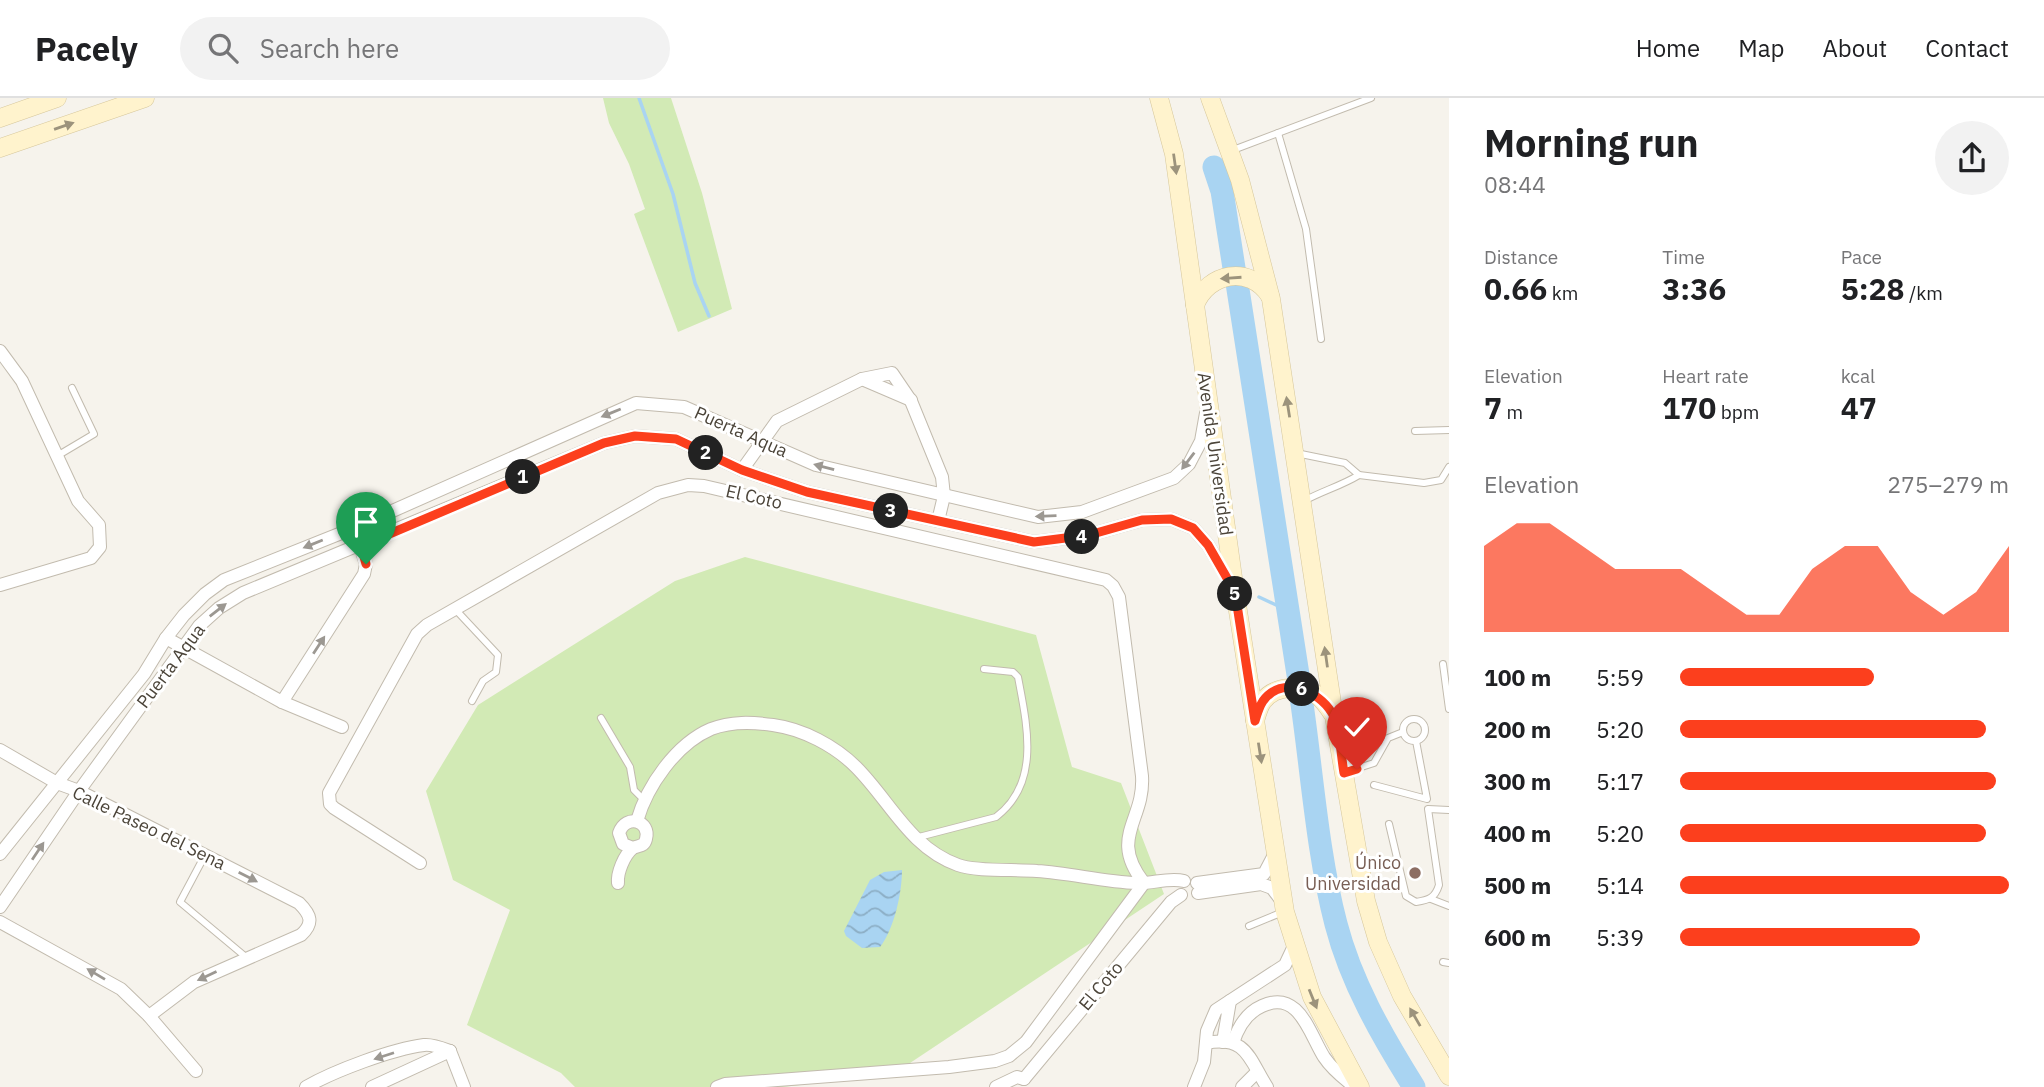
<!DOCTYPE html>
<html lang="en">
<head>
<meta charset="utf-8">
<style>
	:root { --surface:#fff; --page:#f2f2f2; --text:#202124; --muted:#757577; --line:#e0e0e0; --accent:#fc3f1d }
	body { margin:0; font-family:"IBM Plex Sans",sans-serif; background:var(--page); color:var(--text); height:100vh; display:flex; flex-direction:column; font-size:26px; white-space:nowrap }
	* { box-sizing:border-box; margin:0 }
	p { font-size:23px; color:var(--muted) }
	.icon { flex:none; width:38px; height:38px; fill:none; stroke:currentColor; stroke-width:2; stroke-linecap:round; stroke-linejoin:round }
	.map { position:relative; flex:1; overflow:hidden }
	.panel { display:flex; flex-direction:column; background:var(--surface); width:595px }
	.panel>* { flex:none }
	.pin { position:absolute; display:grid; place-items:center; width:60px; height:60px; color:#fff; margin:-72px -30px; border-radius:50% 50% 50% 0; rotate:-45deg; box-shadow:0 0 7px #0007 }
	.pin .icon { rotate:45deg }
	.km { position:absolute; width:35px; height:35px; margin:-18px; border-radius:50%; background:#222; color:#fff; font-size:19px; line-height:35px; text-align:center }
	.round { display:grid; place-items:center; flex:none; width:74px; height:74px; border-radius:37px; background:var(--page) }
	.summary { display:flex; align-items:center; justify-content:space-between; height:119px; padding:0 35px }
	h1 { font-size:38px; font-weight:700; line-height:52px }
	.metrics { display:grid; grid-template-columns:repeat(3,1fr); gap:10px; height:119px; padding:7px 35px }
	.metrics div { display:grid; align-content:center }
	.metrics b { font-size:30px; font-weight:700 }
	.metrics small { font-size:19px; font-weight:400 }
	.metrics p { font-size:19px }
	.chart { height:196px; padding:14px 35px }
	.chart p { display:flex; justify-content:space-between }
	.chart svg { width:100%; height:126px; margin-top:7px; fill:var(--accent); opacity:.7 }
	ul { padding:0 35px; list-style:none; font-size:23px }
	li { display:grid; grid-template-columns:112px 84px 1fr; align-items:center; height:52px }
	li i { height:18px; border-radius:9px; background:var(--accent) }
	header { display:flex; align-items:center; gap:42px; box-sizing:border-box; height:98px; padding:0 35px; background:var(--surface); border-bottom:2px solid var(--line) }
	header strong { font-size:33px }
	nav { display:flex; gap:38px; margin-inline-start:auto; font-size:24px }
	.search { width:490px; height:63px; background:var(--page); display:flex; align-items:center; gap:18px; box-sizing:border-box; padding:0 24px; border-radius:38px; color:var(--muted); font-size:26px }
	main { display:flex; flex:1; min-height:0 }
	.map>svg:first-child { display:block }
	.green { fill:#d2eab5 }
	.water { fill:url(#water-waves) }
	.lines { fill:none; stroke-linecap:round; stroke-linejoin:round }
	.stream { stroke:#a9d4f2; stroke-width:3.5 }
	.river { stroke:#a9d4f2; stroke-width:23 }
	.lane-casing { stroke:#c2bbae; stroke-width:8 }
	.street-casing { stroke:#c2bbae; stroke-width:14 }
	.secondary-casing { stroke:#d6c79b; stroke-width:19 }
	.lane { stroke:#fff; stroke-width:6 }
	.street { stroke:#fff; stroke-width:12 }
	.secondary { stroke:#fff3cd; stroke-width:18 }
	.oneway { fill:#9c937c }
	.oneway2 { fill:#9c9892 }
	.route-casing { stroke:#fff; stroke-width:14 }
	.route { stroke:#fc3f1d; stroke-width:9 }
	.education-dot { fill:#8d6e63; stroke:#fff; stroke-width:2.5 }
	.labels { text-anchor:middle; stroke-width:6; stroke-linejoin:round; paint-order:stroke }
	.street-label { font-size:18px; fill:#4b4439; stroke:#fff }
	.education-label { font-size:18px; fill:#785e54; stroke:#fff; text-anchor:end }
</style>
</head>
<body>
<header>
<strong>Pacely</strong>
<div class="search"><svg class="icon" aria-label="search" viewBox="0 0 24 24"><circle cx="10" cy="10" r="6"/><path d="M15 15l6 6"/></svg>Search here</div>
<nav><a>Home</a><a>Map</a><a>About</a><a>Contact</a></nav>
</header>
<main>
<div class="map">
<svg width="1449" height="989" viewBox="0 0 1449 989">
	<defs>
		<pattern id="water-waves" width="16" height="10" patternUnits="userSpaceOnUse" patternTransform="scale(1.75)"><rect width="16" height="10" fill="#a9d4f2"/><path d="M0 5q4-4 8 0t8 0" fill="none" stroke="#8caec5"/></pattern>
	</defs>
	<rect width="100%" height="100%" fill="#f6f3ec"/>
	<g class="green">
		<polygon points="603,0 671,0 702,95 732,211 678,234 634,116 645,111 629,66 609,25"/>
		<polygon points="745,459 1036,537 1072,669 1121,685 1164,796 892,977 782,989 575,989 561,975 467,927 510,812 453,782 426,693 478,607 675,483"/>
	</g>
	<path class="water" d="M902 772C902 795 894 831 880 849L862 850 846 838 844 833 870 782 884 774Z"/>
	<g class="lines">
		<g class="stream">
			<polyline points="639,0 673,96 695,185 709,218"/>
			<polyline points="1259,499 1289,513"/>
		</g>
		<g class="river">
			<polyline points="1214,69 1222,93 1234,170"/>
			<polyline points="1237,185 1299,583"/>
			<path d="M1301 599C1312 673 1317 753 1336 826 1351 884 1382 938 1414 989"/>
		</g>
		<defs>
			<g id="lane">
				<polyline points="1278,35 1306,131 1321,241"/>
				<polyline points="1233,52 1371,0"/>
				<polyline points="1415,333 1449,332"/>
				<path d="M1296 355 1345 365 1359 377C1341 388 1322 393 1304 403"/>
				<polyline points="57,358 94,336 72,290"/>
				<polyline points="1359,377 1424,385 1441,382 1449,369"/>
				<polyline points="455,511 498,557 496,574 483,583 472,603"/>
				<polyline points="1443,566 1449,611"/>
				<polyline points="601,620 630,669 634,692 645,703"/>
				<circle cx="1414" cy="632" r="11"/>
				<polyline points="1346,674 1374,665 1388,640 1403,634"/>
				<polyline points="1374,687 1427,701 1416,643"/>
				<path d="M1389 726 1406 798 1416 804C1429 802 1435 800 1439 787L1428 711 1449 712"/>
				<path d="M915 740 996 719C1041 685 1027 627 1018 579L1013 574 984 571"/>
				<polyline points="205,757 180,804 247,860"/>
				<polyline points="1431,801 1449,808"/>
				<polyline points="1249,828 1283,814"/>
				<polyline points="1443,864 1449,865"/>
			</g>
			<g id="street">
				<polyline points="0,253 22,283 78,403 99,427 100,449 91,460 0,487"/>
				<polyline points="862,281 911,302"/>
				<polyline points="742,372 777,323 862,281 892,275 911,303 942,379 944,398 938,423"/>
				<polyline points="166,540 282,604 342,629"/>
				<polyline points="282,604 364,476 366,466 358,441"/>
				<path d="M0 652 57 685 79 693 299 805C311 817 314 825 301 837L194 884 149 918"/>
				<path d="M637 723C647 688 676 646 711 631 731 623 752 624 773 627 803 631 835 648 856 669 890 703 910 750 958 767 977 774 1015 771 1037 773 1070 775 1104 784 1137 785 1152 786 1169 779 1184 783"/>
				<polyline points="0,756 144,576 166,540 184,517 205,496 224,482 354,430 636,305 684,309 816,367 1038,419 1082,414 1174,380 1189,366 1201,343 1206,315"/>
				<path d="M420 765 334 710 330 706 329 695 417 536 427 527 658 395 688 387 704 388 1106 482 1113 488 1119 499 1142 678C1145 723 1108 739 1144 785L1026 944 1009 958 995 963 949 969 725 986 717 989"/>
				<path d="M618 785C617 775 624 757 633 750 639 747 644 749 646 741 651 723 626 715 619 735L623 746 633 750"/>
				<polyline points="1197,785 1264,776 1274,757"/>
				<polyline points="1198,795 1261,786 1272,790 1281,802"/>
				<polyline points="0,809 79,693 199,528 219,510 243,495 604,345 635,338 676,341 742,372 807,394 1034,444 1089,437 1142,422 1171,421 1193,430 1208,447 1231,486"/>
				<polyline points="0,824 121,891 149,918 196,973"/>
				<polyline points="1223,944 1230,903"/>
				<path d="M1206 945C1247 937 1249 961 1267 989"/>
				<path d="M1233 945C1238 929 1246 915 1262 908 1299 891 1309 935 1324 959 1332 971 1343 980 1355 989"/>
				<polyline points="450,953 464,989"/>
				<polyline points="1024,981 1171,804 1181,797"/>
				<path d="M306 989C334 973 392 951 424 947 432 946 442 950 450 953"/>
				<polyline points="372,989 450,953"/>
				<polyline points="996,989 1017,979 1024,981"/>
				<polyline points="1194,989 1204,964 1207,933 1216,912 1285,867 1294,848"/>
				<polyline points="1242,989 1257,974"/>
			</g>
			<g id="secondary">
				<polyline points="1159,0 1174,56 1235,494 1285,814 1312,899 1360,989"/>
				<polyline points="1210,0 1240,82 1271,201 1334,618 1366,803 1378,844 1402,898 1449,978"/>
				<polyline points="0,20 57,0"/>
				<polyline points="0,50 145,0"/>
				<path d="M1195 207C1208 175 1249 166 1270 198"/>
				<path d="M1255 623C1257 616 1259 608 1263 603 1275 587 1304 586 1318 598 1324 603 1328 609 1332 615"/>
			</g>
		</defs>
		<use href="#lane" class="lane-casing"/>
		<use href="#street" class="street-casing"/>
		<use href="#secondary" class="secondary-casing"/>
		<use href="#lane" class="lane"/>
		<use href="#street" class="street"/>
		<use href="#secondary" class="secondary"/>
	</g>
	<defs><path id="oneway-solid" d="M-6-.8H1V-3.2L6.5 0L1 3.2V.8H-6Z" transform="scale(1.75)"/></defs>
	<g class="oneway">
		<use href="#oneway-solid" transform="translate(64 28) rotate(-19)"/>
		<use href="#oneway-solid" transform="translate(1175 66) rotate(82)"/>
		<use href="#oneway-solid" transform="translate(1231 180) rotate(176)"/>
		<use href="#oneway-solid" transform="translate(1288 309) rotate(-99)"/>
		<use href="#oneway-solid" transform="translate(1326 559) rotate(-98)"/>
		<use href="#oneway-solid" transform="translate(1260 655) rotate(81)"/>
		<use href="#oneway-solid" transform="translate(1313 901) rotate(68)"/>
		<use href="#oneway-solid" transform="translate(1415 919) rotate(-120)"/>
	</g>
	<g class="oneway2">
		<use href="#oneway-solid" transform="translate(611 315) rotate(158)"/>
		<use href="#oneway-solid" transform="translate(1188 363) rotate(127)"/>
		<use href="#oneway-solid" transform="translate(824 369) rotate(-165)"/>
		<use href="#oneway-solid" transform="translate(1046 418) rotate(178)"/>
		<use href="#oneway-solid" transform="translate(313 446) rotate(158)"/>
		<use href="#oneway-solid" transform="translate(218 512) rotate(-38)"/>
		<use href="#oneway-solid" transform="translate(319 547) rotate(-57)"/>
		<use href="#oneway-solid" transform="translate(38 753) rotate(-56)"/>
		<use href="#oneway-solid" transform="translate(248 779) rotate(27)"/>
		<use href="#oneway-solid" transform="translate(96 876) rotate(-149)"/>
		<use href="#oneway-solid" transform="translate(207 878) rotate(155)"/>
		<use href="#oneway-solid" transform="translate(384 958) rotate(162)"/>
	</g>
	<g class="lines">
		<defs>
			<path id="route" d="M366 466 361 448 604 345 635 338 676 341 742 372 807 394 1034 444 1089 437 1142 422 1171 421 1193 430 1208 447 1235 494 1255 623C1257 616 1259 609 1263 603 1282 577 1318 592 1332 615 1340 628 1341 659 1344 675L1357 671"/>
		</defs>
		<use href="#route" class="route-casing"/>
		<use href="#route" class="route"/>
	</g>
	<circle class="education-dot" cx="1415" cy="775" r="7"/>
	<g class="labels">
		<g class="street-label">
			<text transform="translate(741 334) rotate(24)" y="6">Puerta Aqua</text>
			<text transform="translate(1215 356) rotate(82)" y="6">Avenida Universidad</text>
			<text transform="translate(754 399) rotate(13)" y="6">El Coto</text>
			<text transform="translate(171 568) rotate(-53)" y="6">Puerta Aqua</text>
			<text transform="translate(149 730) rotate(26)" y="6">Calle Paseo del Sena</text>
			<text transform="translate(1101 888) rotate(-50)" y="6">El Coto</text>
		</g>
		<g class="education-label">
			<text x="1401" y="771">Único<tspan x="1401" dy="21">Universidad</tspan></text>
		</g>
	</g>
</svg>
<div class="pin" style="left:366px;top:466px;background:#1e9e55"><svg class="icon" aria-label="arrive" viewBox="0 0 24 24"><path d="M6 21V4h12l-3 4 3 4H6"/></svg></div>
<div class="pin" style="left:1357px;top:671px;background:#d93025"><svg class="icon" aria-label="check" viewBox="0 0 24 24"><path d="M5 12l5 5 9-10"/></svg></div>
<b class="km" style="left:523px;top:379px">1</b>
<b class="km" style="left:706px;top:355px">2</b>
<b class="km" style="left:891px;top:413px">3</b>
<b class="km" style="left:1082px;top:439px">4</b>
<b class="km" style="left:1235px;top:496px">5</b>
<b class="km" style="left:1302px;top:591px">6</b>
</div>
<section class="panel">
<div class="summary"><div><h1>Morning run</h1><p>08:44</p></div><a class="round"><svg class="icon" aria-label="share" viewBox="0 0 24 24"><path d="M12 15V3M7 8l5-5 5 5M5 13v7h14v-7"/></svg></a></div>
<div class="metrics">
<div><p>Distance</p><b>0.66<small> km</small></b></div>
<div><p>Time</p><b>3:36</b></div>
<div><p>Pace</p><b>5:28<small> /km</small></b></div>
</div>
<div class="metrics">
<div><p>Elevation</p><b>7<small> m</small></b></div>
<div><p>Heart rate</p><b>170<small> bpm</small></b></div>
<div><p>kcal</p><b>47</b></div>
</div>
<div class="chart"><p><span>Elevation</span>275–279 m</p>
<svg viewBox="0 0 160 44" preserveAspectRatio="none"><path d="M0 44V14L10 6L20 6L30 14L40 22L50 22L60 22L70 30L80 38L90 38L100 22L110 14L120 14L130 30L140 38L150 30L160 14V44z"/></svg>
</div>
<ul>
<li><b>100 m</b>5:59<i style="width:59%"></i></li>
<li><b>200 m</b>5:20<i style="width:93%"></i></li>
<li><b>300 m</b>5:17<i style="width:96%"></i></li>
<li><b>400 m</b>5:20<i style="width:93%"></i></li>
<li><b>500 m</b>5:14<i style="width:100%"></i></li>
<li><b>600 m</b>5:39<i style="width:73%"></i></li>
</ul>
</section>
</main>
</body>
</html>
